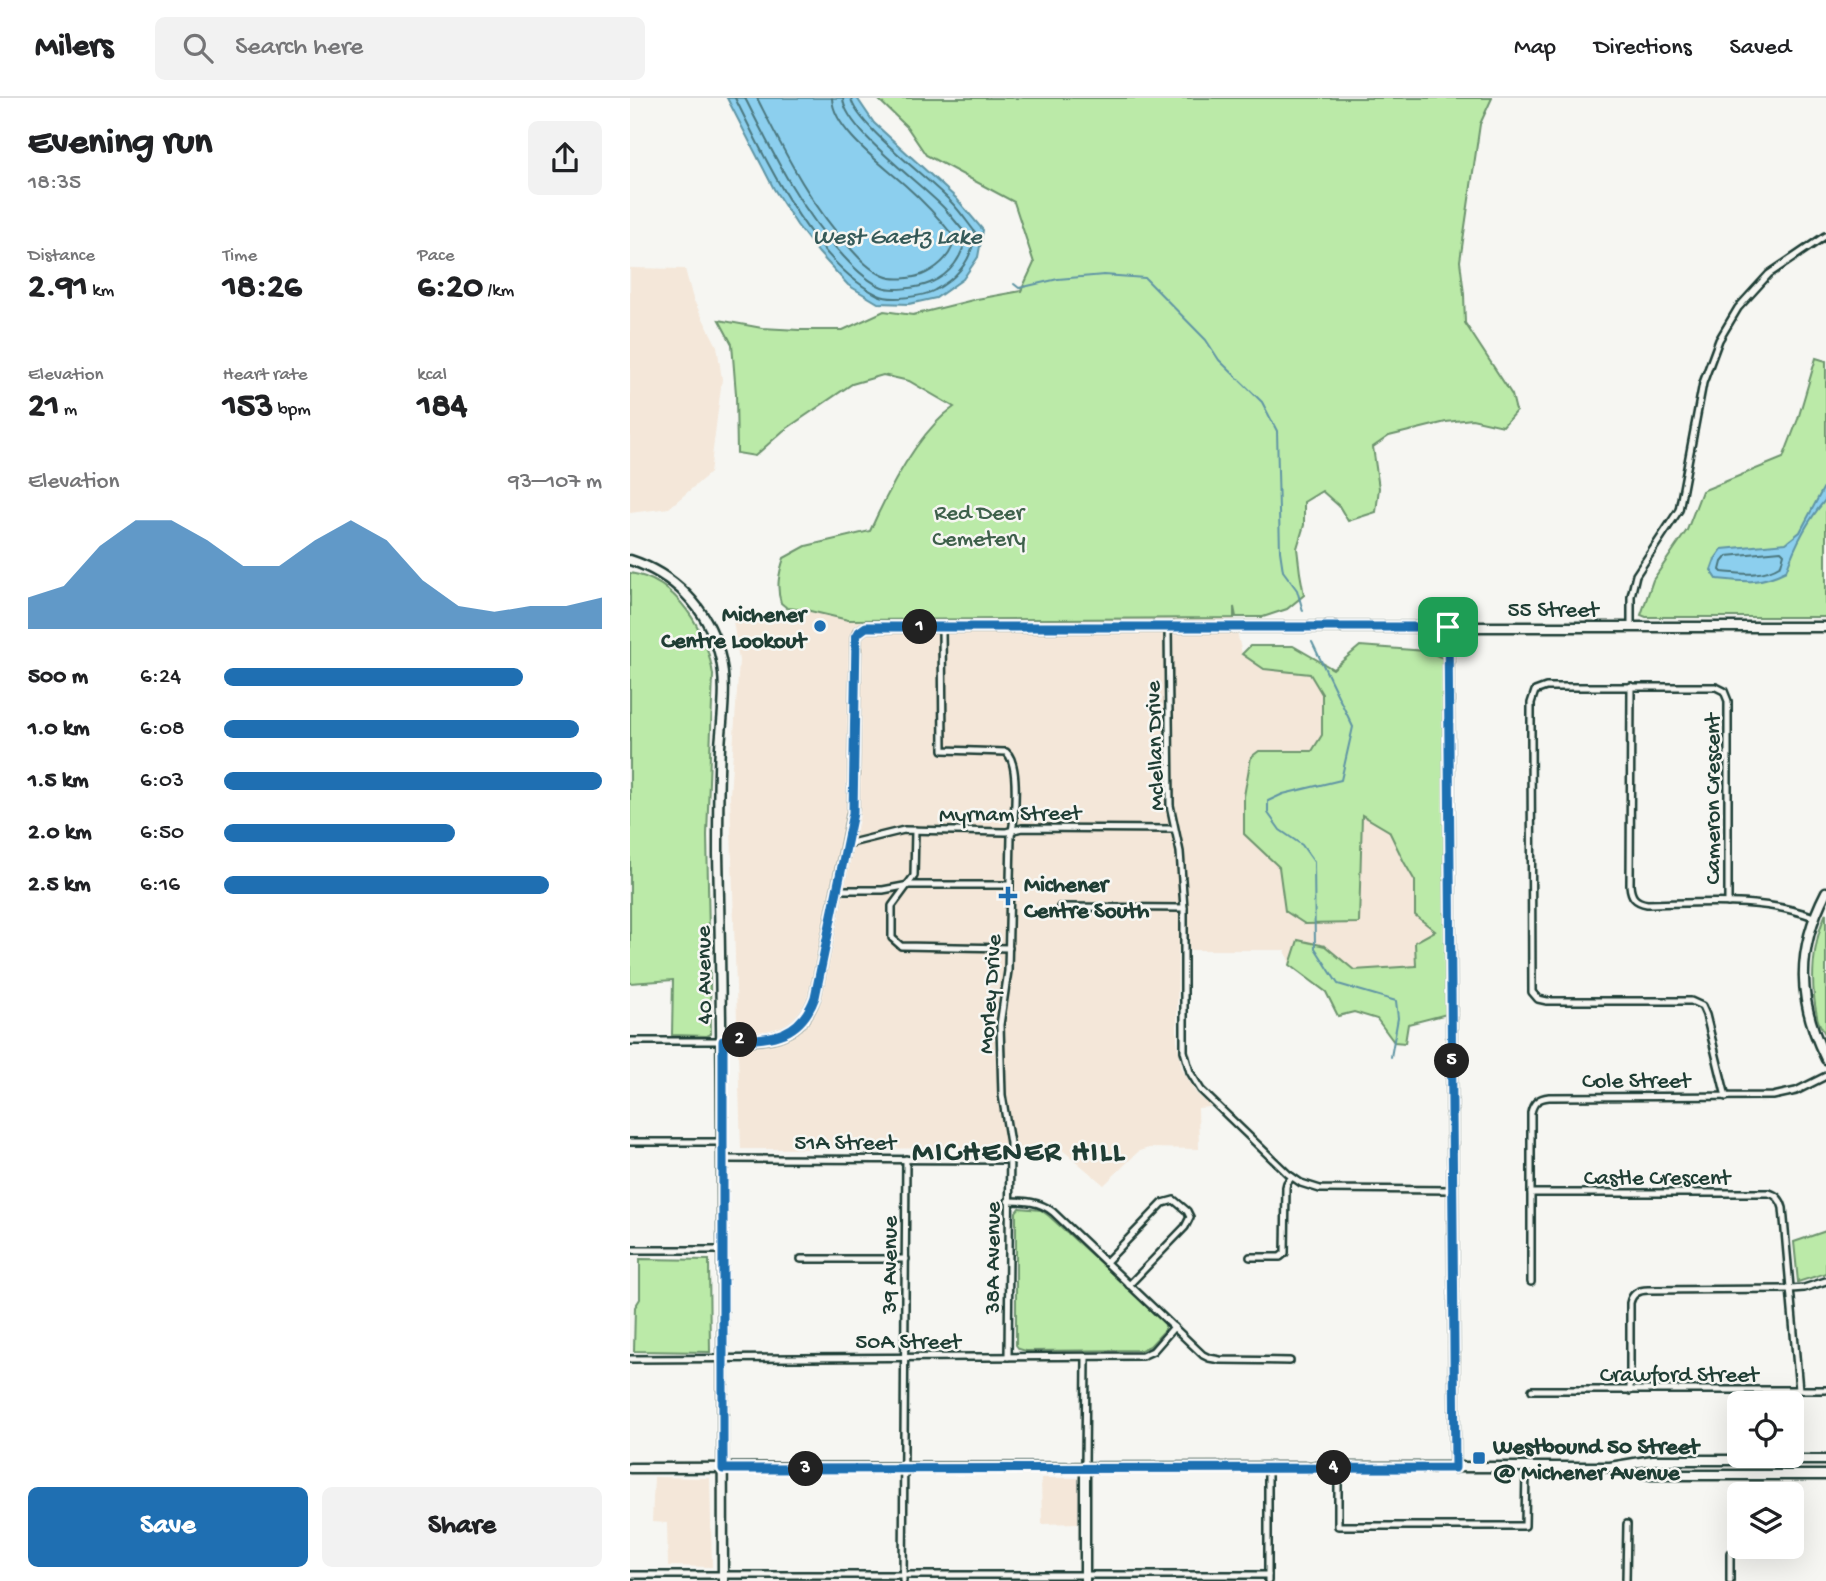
<!DOCTYPE html>
<html lang="en">
<head>
<meta charset="utf-8">
<style>
	:root { --surface:#fff; --page:#f2f2f2; --text:#202124; --muted:#757577; --line:#e0e0e0; --accent:#1f6fb2 }
	body { margin:0; font-family:"Gochi Hand",sans-serif; background:var(--page); color:var(--text); height:100vh; display:flex; flex-direction:column; font-size:26px; white-space:nowrap }
	* { box-sizing:border-box; margin:0 }
	p { font-size:23px; color:var(--muted) }
	.icon { flex:none; width:38px; height:38px; fill:none; stroke:currentColor; stroke-width:2; stroke-linecap:round; stroke-linejoin:round }
	.map { position:relative; flex:1; overflow:hidden }
	.panel { display:flex; flex-direction:column; background:var(--surface); width:630px }
	.panel>* { flex:none }
	.tools { position:absolute; left:1097px; top:1293px; display:grid; gap:14px }
	.tools a { display:grid; place-items:center; width:77px; height:77px; border-radius:10px; background:var(--surface); box-shadow:0 7px 28px #0002; font-size:35px }
	.pin { position:absolute; display:grid; place-items:center; width:60px; height:60px; color:#fff; margin:-30px; border-radius:14px; box-shadow:0 4px 10px #0006 }
	.km { position:absolute; width:35px; height:35px; margin:-18px; border-radius:50%; background:#222; color:#fff; font-size:19px; line-height:35px; text-align:center }
	.round { display:grid; place-items:center; flex:none; width:74px; height:74px; border-radius:10px; background:var(--page) }
	.overview { display:flex; align-items:center; justify-content:space-between; height:119px; padding:0 28px }
	h1 { font-size:38px; font-weight:800; line-height:52px }
	.figures { display:grid; grid-template-columns:repeat(3,1fr); gap:10px; height:119px; padding:7px 28px }
	.figures div { display:grid; align-content:center }
	.figures b { font-size:35px; font-weight:800 }
	.figures small { font-size:19px; font-weight:400 }
	.figures p { font-size:19px }
	.chart { height:196px; padding:14px 28px }
	.chart p { display:flex; justify-content:space-between }
	.chart svg { width:100%; height:126px; margin-top:7px; fill:var(--accent); opacity:.7 }
	.primary-button { display:flex; gap:14px; margin-top:auto; padding:14px 28px }
	.primary-button a { flex:1; height:80px; border-radius:10px; background:var(--accent); color:#fff; font-size:28px; font-weight:800; line-height:80px; text-align:center }
	.primary-button a+a { background:var(--page); color:var(--text) }
	ul { padding:0 28px; list-style:none; font-size:23px }
	li { display:grid; grid-template-columns:112px 84px 1fr; align-items:center; height:52px }
	li i { height:18px; border-radius:9px; background:var(--accent) }
	header { display:flex; align-items:center; gap:42px; box-sizing:border-box; height:98px; padding:0 35px; background:var(--surface); border-bottom:2px solid var(--line) }
	header strong { font-size:33px }
	nav { display:flex; gap:38px; margin-inline-start:auto; font-size:24px }
	.search { width:490px; height:63px; background:var(--page); display:flex; align-items:center; gap:18px; box-sizing:border-box; padding:0 24px; border-radius:10px; color:var(--muted); font-size:26px }
	main { display:flex; flex:1; min-height:0 }
	.map>svg:first-child { display:block }
	.built { fill:#f4e7d9 }
	.green { fill:#bbeaa8; stroke:#6d946e; stroke-width:2 }
	.water { fill:#8ccfee; stroke:#6095a4; stroke-width:2 }
	.lines { fill:none; stroke-linecap:round; stroke-linejoin:round }
	.shore { stroke:#4b777e; stroke-width:2 }
	.stream { stroke:#6095a4; stroke-width:2 }
	.street-casing { stroke:#1f3d34; stroke-width:10 }
	.secondary-casing { stroke:#1f3d34; stroke-width:13 }
	.street { stroke:#f6f6f2; stroke-width:5 }
	.secondary { stroke:#f6f6f2; stroke-width:8 }
	.route-casing { stroke:#fff; stroke-width:14 }
	.route { stroke:#1f6fb2; stroke-width:9 }
	.poi-dot { fill:#1f6fb2; stroke:#f6f6f2; stroke-width:2.5 }
	.labels { text-anchor:middle; stroke-width:5; stroke-linejoin:round; paint-order:stroke }
	.park-label { font-size:23px; fill:#3e604b; stroke:#f6f6f2 }
	.street-label { font-size:23px; fill:#1f3d34; stroke:#f6f6f2 }
	.poi-label { font-size:23px; font-weight:bold; fill:#1f3d34; stroke:#f6f6f2; text-anchor:start }
	.water-label { font-size:24px; font-style:italic; fill:#355a59; stroke:#f6f6f2 }
	.district-label { font-size:30px; font-weight:bold; letter-spacing:2px; fill:#1f3d34; stroke:#f6f6f2 }
</style>
</head>
<body>
<header>
<strong>Milers</strong>
<div class="search"><svg class="icon" aria-label="search" viewBox="0 0 24 24"><circle cx="10" cy="10" r="6"/><path d="M15 15l6 6"/></svg>Search here</div>
<nav><a>Map</a><a>Directions</a><a>Saved</a></nav>
</header>
<main>
<section class="panel">
<div class="overview"><div><h1>Evening run</h1><p>18:35</p></div><a class="round"><svg class="icon" aria-label="share" viewBox="0 0 24 24"><path d="M12 15V3M7 8l5-5 5 5M5 13v7h14v-7"/></svg></a></div>
<div class="figures">
<div><p>Distance</p><b>2.91<small> km</small></b></div>
<div><p>Time</p><b>18:26</b></div>
<div><p>Pace</p><b>6:20<small> /km</small></b></div>
</div>
<div class="figures">
<div><p>Elevation</p><b>21<small> m</small></b></div>
<div><p>Heart rate</p><b>153<small> bpm</small></b></div>
<div><p>kcal</p><b>184</b></div>
</div>
<div class="chart"><p><span>Elevation</span>93–107 m</p>
<svg viewBox="0 0 160 44" preserveAspectRatio="none"><path d="M0 44V33L10 29L20 15L30 6L40 6L50 13L60 22L70 22L80 13L90 6L100 13L110 27L120 36L130 38L140 36L150 36L160 33V44z"/></svg>
</div>
<ul>
<li><b>500 m</b>6:24<i style="width:79%"></i></li>
<li><b>1.0 km</b>6:08<i style="width:94%"></i></li>
<li><b>1.5 km</b>6:03<i style="width:100%"></i></li>
<li><b>2.0 km</b>6:50<i style="width:61%"></i></li>
<li><b>2.5 km</b>6:16<i style="width:86%"></i></li>
</ul>
<div class="primary-button"><a>Save</a><a>Share</a></div>
</section>
<div class="map">
<svg width="1196" height="1483" viewBox="0 0 1196 1483">
	<rect width="100%" height="100%" fill="#f6f6f2"/>
	<filter id="ink" filterUnits="userSpaceOnUse"><feTurbulence type="fractalNoise" baseFrequency=".0143" numOctaves="2"/><feDisplacementMap in="SourceGraphic" scale="14" xChannelSelector="R" yChannelSelector="G"/><feConvolveMatrix kernelMatrix="1 2 1 2 8 2 1 2 1" color-interpolation-filters="sRGB"/></filter>
	<g filter="url(#ink)">
		<g class="built">
			<polygon points="0,170 55,171 63,201 87,248 92,281 80,375 39,410 0,415"/>
			<polygon points="176,512 218,522 604,520 612,556 634,571 680,576 692,596 692,637 682,653 629,653 614,736 649,769 655,813 731,717 759,733 774,764 785,783 785,817 805,833 785,844 787,868 724,872 695,848 668,842 660,867 655,852 548,852 547,942 552,971 566,995 581,1009 568,1010 569,1051 519,1050 509,1053 474,1087 430,1050 111,1051 100,697 109,563 102,516"/>
			<polygon points="24,1379 80,1380 82,1469 38,1468 37,1425 22,1424"/>
			<polygon points="411,1380 448,1380 448,1425 412,1426"/>
		</g>
		<g class="green">
			<path d="M247 0H862L850 26 830 163 834 196 835 225 882 297 886 313 873 328 842 321 816 324 759 338 743 349 749 390 746 414 718 423 709 408 692 393 674 404V427L667 450 670 475 674 497 657 511 633 519H606L604 509V520L218 522 176 512 157 510 151 505C146 489 149 475 154 460L176 448 240 433C258 393 288 334 324 309L279 283 253 277 222 286 153 333 125 358 107 355 106 296 102 246 89 222 132 230 169 232H213L254 213 283 217 347 201 391 193 404 165 384 104 296 57 277 29Z"/>
			<polygon points="1186,260 1196,263 1196,519 1016,519 1011,517 1023,482 1057,432 1072,393 1153,360 1168,321"/>
			<path d="M0 475C47 482 77 533 83 577L77 737 81 936 77 938 42 937 43 882 0 885Z"/>
			<polygon points="620,548 663,548 703,571 730,548 796,553 818,562 821,915 778,926 775,945 764,944 747,921 724,914 708,918 696,894 660,867 668,842 695,848 724,872 786,868 785,844 805,833 785,817 785,783 774,764 759,733 732,717 729,825 675,826 655,813 649,769 614,736 614,698 621,659 629,653 682,653 692,637 692,596 680,576 634,571 612,556"/>
			<path d="M1196 815V938C1193 931 1188 926 1187 918 1180 884 1182 847 1196 815Z"/>
			<polygon points="389,1110 411,1112 419,1118 532,1221 535,1225 535,1232 520,1248 511,1252 396,1253 389,1251 386,1247 386,1114"/>
			<polygon points="1196,1133 1196,1175 1168,1184 1164,1144"/>
			<polygon points="10,1161 79,1162 80,1254 4,1253 5,1209 10,1201"/>
		</g>
		<g class="water">
			<polygon points="97,0 227,0 244,25 326,100 353,132 348,159 333,181 306,200 279,206 248,205 218,187 189,155 167,127 144,91"/>
			<path d="M1196 385V401C1178 422 1165 447 1156 473 1130 486 1116 484 1087 481L1081 472 1085 461 1092 451 1156 445 1170 434Z"/>
		</g>
		<g class="lines">
			<g class="shore">
				<path d="M105 0C136 62 183 165 248 197 260 203 293 199 305 192 329 179 343 161 345 134 337 124 330 113 321 104 301 82 224 25 221 0"/>
				<path d="M115 0C143 56 171 113 214 159 225 171 237 183 252 189 262 193 289 190 300 185 320 177 334 158 336 136 329 128 322 119 315 111 292 86 214 31 213 0"/>
				<path d="M127 0C154 53 180 107 221 151 230 161 240 172 254 178 265 183 286 180 296 175 310 168 324 155 324 139 309 120 293 103 275 87 253 67 203 32 202 0"/>
				<path d="M1151 453 1154 456 1151 467C1132 479 1113 476 1092 474L1090 472 1092 464 1097 458Z"/>
			</g>
			<g class="stream">
				<polyline points="384,186 389,190 428,181 474,177 515,180 576,242 589,262 632,304 647,333 650,453 653,473 667,492 673,513"/>
				<polyline points="682,544 723,629 711,682 653,696 638,703 638,715 650,732 672,747 684,764 685,850 708,886 766,903 768,920 761,959"/>
			</g>
			<defs>
				<g id="street">
					<path d="M312 529 313 652 376 654C390 665 385 720 381 738L378 873 370 927 372 997 380 1045 378 1259"/>
					<polyline points="1001,529 1001,498 1006,477 1049,412 1073,285 1089,242 1108,210 1139,176 1195,138"/>
					<path d="M1001 588 1000 787C1001 799 1005 804 1017 806 1072 805 1131 799 1184 819"/>
					<polyline points="285,732 284,778 262,808 262,840 271,848 379,850"/>
					<polyline points="217,746 274,732 376,734 392,730 544,731"/>
					<polyline points="207,792 253,792 279,787 380,787"/>
					<polyline points="430,809 554,810 550,754 540,707 538,529"/>
					<polyline points="554,810 554,953 560,974 571,992 658,1076 671,1085 690,1091 822,1092"/>
					<polyline points="0,943 91,943"/>
					<polyline points="1096,999 1076,917 1072,908 1061,903 917,903 908,901 902,894 901,634 901,605 905,593 916,589 1086,589 1094,593 1098,603 1098,805"/>
					<polyline points="0,1044 93,1044"/>
					<polyline points="93,1061 378,1062"/>
					<path d="M901 1095H1139C1147 1097 1151 1102 1153 1110L1169 1292"/>
					<path d="M378 1103C395 1103 409 1103 423 1114L573 1257 579 1260 590 1262 660 1263"/>
					<polyline points="0,1152 93,1152"/>
					<polyline points="620,1159 650,1159 655,1155 656,1089 657,1085 662,1079"/>
					<polyline points="171,1161 276,1161"/>
					<polyline points="476,1164 533,1105 544,1102 557,1113 560,1119 555,1129 499,1187"/>
					<path d="M901 1184V1015C903 1004 909 1000 919 999L1143 998 1166 993 1196 978"/>
					<polyline points="0,1261 512,1258 523,1253 544,1229"/>
					<polyline points="902,1292 1196,1292"/>
					<path d="M1000 1293V1205C1002 1195 1009 1192 1018 1192L1161 1191 1174 1190 1196 1183"/>
					<polyline points="455,1370 456,1259"/>
					<polyline points="638,1370 638,1483"/>
					<polyline points="708,1370 708,1428 895,1428 896,1370"/>
					<polyline points="0,1477 638,1477"/>
					<polyline points="273,1483 276,1061"/>
					<polyline points="996,1483 997,1426"/>
					<polyline points="1100,1483 1100,1455"/>
				</g>
				<g id="secondary">
					<path d="M0 462C43 476 77 509 89 554 98 585 92 618 90 649 88 685 88 721 88 756 94 999 92 1241 93 1483"/>
					<polyline points="818,529 825,1370"/>
					<path d="M1196 794C1166 852 1167 903 1196 961"/>
					<path d="M93 943C134 941 169 945 185 899L223 712 226 539 229 534 236 529H1196"/>
					<polyline points="0,1370 980,1369 1023,1362 1196,1362"/>
					<polyline points="987,1371 1022,1377 1196,1377"/>
					<polyline points="455,1483 455,1370"/>
				</g>
			</defs>
			<use href="#street" class="street-casing"/>
			<use href="#secondary" class="secondary-casing"/>
			<use href="#street" class="street"/>
			<use href="#secondary" class="secondary"/>
		</g>
	</g>
	<g class="lines" filter="url(#ink)">
		<defs>
			<path id="route" d="M236 529H818L825 1370 93 1371V943C134 940 168 945 185 899L223 715 226 539 229 534Z"/>
		</defs>
		<use href="#route" class="route-casing"/>
		<use href="#route" class="route"/>
	</g>
	<g class="poi-dot">
		<circle cx="190" cy="528" r="7"/>
		<path d="M374.5 787.5h7v7h7v7h-7v7h-7v-7h-7v-7h7z"/>
		<rect x="842" y="1353" width="14" height="14" rx="3.5"/>
	</g>
	<g class="labels">
		<g class="park-label">
			<text x="349" y="421">Red Deer<tspan x="349" dy="26">Cemetery</tspan></text>
		</g>
		<g class="street-label">
			<text x="923" y="518">55 Street</text>
			<text transform="translate(523 648) rotate(-92)" y="8">Mclellan Drive</text>
			<text transform="translate(1081 701) rotate(-90)" y="8">Cameron Crescent</text>
			<text transform="translate(380 714) rotate(-1)" y="8">Myrnam Street</text>
			<text transform="translate(72 877) rotate(-91)" y="8">40 Avenue</text>
			<text transform="translate(358 896) rotate(-86)" y="8">Morley Drive</text>
			<text x="1006" y="989">Cole Street</text>
			<text x="215" y="1051">51A Street</text>
			<text x="1027" y="1086">Castle Crescent</text>
			<text transform="translate(361 1160) rotate(-90)" y="8">38A Avenue</text>
			<text transform="translate(258 1167) rotate(-90)" y="8">39 Avenue</text>
			<text x="278" y="1250">50A Street</text>
			<text x="1049" y="1283">Crawford Street</text>
		</g>
		<g class="poi-label">
			<text x="176" y="523" text-anchor="end">Michener<tspan x="176" dy="26">Centre Lookout</tspan></text>
			<text x="394" y="793">Michener<tspan x="394" dy="26">Centre South</tspan></text>
			<text x="863" y="1355">Westbound 50 Street<tspan x="863" dy="26">@ Michener Avenue</tspan></text>
		</g>
		<g class="water-label">
			<text x="267" y="145">West Gaetz Lake</text>
		</g>
		<g class="district-label">
			<text x="389" y="1062">MICHENER HILL</text>
		</g>
	</g>
</svg>
<div class="tools">
<a><svg class="icon" aria-label="locate" viewBox="0 0 24 24"><circle cx="12" cy="12" r="6"/><path d="M12 2v4M12 18v4M2 12h4M18 12h4"/></svg></a>
<a><svg class="icon" aria-label="layers" viewBox="0 0 24 24"><path d="M12 4l9 5-9 5-9-5zM3 14l9 5 9-5"/></svg></a>
</div>
<div class="pin" style="left:818px;top:529px;background:#1e9e55"><svg class="icon" aria-label="arrive" viewBox="0 0 24 24"><path d="M6 21V4h12l-3 4 3 4H6"/></svg></div>
<b class="km" style="left:290px;top:529px">1</b>
<b class="km" style="left:110px;top:942px">2</b>
<b class="km" style="left:176px;top:1371px">3</b>
<b class="km" style="left:704px;top:1370px">4</b>
<b class="km" style="left:822px;top:963px">5</b>
</div>
</main>
</body>
</html>
